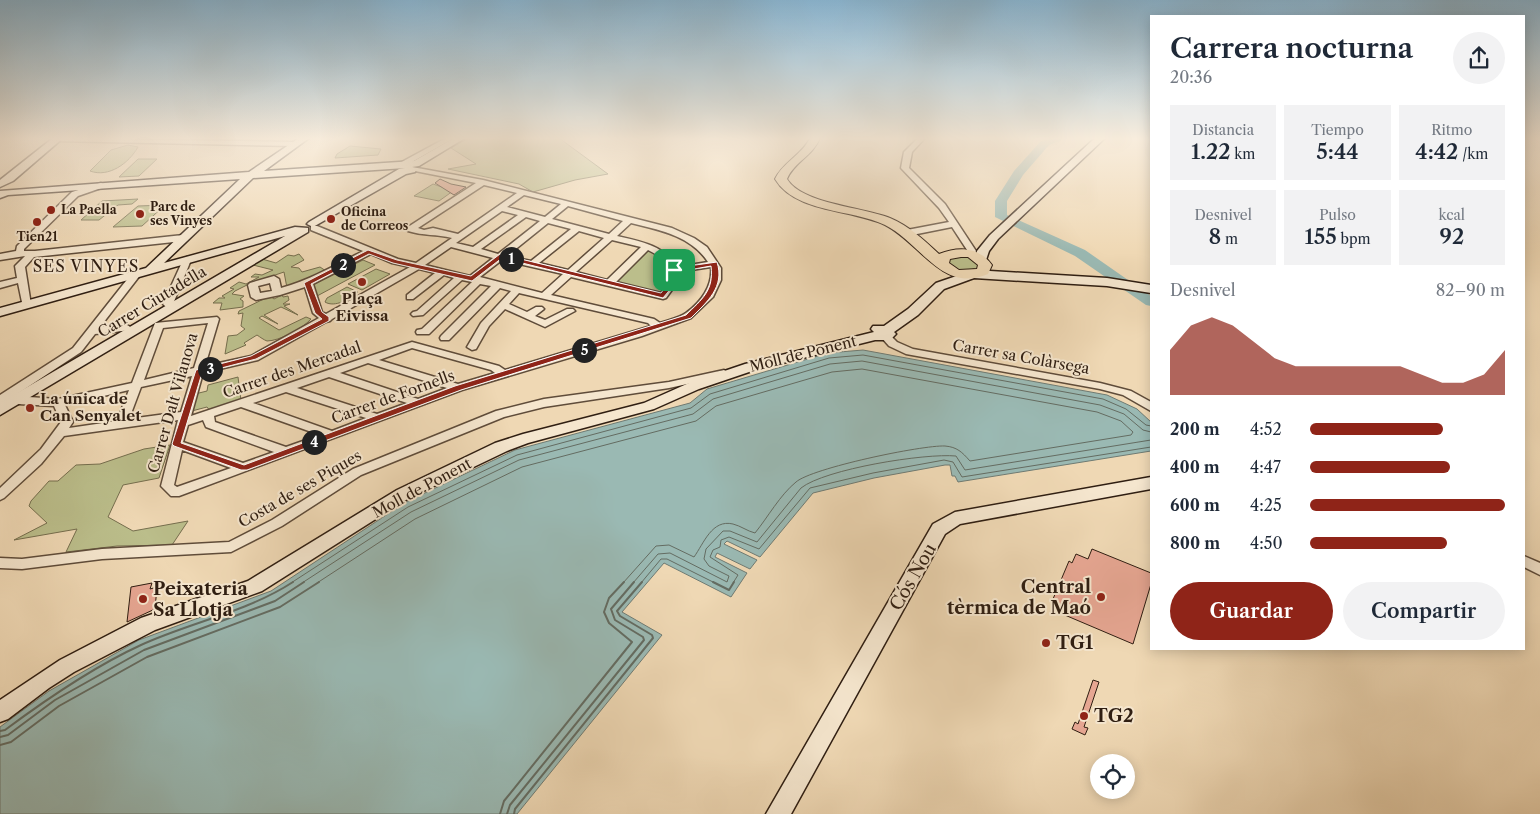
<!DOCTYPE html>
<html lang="es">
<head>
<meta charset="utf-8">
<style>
	:root { --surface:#fff; --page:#f2f2f3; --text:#1f2937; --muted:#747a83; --accent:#8f2418 }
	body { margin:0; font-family:"Libre Caslon Text",serif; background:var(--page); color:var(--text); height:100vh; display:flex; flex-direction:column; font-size:19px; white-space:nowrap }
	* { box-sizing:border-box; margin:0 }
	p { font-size:16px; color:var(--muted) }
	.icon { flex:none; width:28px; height:28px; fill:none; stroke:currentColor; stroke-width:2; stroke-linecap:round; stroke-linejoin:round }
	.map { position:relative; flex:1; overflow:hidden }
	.sheet { position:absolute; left:1150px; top:15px; width:375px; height:635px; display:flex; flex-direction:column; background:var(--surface); border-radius:0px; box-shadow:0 2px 12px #0003 }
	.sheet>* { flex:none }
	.fabs { position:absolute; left:1090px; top:754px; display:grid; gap:10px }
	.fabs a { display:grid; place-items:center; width:45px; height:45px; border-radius:50%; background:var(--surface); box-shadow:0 2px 12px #0003; font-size:25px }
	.pin { position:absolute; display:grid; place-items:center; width:42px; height:42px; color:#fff; margin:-21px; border-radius:10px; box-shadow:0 2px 8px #0006 }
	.km { position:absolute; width:25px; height:25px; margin:-12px; border-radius:50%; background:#222; color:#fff; font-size:14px; line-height:25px; text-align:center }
	.round { display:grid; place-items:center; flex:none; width:52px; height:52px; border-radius:26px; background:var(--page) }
	.overview { display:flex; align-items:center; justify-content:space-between; height:85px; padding:0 20px }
	h1 { font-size:28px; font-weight:600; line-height:38px }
	.metrics { display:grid; grid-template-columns:repeat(3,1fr); gap:8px; height:85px; padding:5px 20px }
	.metrics div { display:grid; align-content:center; border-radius:0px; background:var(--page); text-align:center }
	.metrics b { font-size:21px; font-weight:600 }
	.metrics small { font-size:14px; font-weight:400 }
	.metrics p { font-size:14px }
	.chart { height:140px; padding:10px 20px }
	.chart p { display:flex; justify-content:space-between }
	.chart svg { width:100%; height:90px; margin-top:5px; fill:var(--accent); opacity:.7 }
	.cta { display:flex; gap:10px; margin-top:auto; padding:10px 20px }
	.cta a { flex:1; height:58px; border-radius:30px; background:var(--accent); color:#fff; font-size:20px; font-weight:600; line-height:58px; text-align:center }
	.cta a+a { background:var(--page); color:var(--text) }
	ul { padding:0 20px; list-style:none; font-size:16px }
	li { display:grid; grid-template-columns:80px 60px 1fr; align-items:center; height:38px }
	li i { height:12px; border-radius:6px; background:var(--accent) }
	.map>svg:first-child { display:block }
	.green { fill:#bbbe8b; stroke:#756e4e }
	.water { fill:#9ab9b3; stroke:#6f7b73 }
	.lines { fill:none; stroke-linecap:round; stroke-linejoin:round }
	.shore-far1 { stroke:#646c62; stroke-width:1 }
	.shore { stroke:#646c62; stroke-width:2 }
	.river { fill:#9ab9b3; fill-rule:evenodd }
	.building { fill:#e6a692; stroke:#2f1e12 }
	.street-casing { stroke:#5f4c3a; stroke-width:3 }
	.secondary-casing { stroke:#2f1e12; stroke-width:3 }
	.primary-casing { stroke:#2f1e12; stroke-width:2 }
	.street { fill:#f5e6ce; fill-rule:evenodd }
	.secondary { fill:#f5e6ce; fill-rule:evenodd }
	.primary { fill:#efd8b4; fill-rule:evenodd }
	.route { fill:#8f2418; stroke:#fff; fill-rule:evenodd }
	.poi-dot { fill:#8f2418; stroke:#f5e6ce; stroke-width:2 }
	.labels { text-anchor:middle; stroke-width:4; stroke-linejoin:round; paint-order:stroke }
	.far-poi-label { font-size:12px; font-weight:bold; fill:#2f1e12; stroke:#f5e6ce; text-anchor:start }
	.poi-label { font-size:15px; font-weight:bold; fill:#2f1e12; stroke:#f5e6ce }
	.street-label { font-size:15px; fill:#2f1e12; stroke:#f5e6ce }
	.neighbourhood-label { font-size:16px; letter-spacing:1px; fill:#2f1e12; stroke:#f5e6ce }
	.near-street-label { font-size:18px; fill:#2f1e12; stroke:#f5e6ce }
	.near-poi-label { font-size:18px; font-weight:bold; fill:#2f1e12; stroke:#f5e6ce; text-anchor:start }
</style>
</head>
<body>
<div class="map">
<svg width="1540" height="814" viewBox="0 0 1540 814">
	<rect width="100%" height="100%" fill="#efd8b4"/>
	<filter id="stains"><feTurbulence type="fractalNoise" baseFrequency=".004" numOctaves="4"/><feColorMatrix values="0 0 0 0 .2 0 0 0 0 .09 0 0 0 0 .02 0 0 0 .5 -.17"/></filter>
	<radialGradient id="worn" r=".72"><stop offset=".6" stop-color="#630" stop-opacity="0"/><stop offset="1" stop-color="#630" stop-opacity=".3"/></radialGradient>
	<g class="green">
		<polygon points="469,138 559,138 608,174 575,180 533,192 519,184 448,169 476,164 451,148"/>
		<path d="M128 145 138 147C129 163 109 178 90 171L111 150Z"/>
		<polygon points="350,146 381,149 378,155 335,158 337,154"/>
		<polygon points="138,159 157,159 139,176 119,177"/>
		<polygon points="433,184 453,191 439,201 414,196"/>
		<polygon points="138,199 132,204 118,205 99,220 81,220 102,201"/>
		<polygon points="165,205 142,226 113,227 138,206"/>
		<polygon points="647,248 664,257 672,275 662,293 613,282"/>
		<polygon points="299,254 304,260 291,267 299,268 302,272 320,267 326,271 287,288 284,272 249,284 235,291 232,294 244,296 240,299 243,301 243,307 220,310 222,303 213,303 219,298 225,298 222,296 234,289 230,288 239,282 246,284 259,277 251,277 255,274 262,275 273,270 253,265 262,259 276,263 288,255 294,256"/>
		<polygon points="954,256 969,256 979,263 977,270 968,272 951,268 947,260"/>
		<polygon points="363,260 375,265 317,296 313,285"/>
		<polygon points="376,269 390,274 362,290 348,284"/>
		<path d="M347 287 358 292C350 299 335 308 325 302L327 298Z"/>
		<path d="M282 295 283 297 288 296 289 300 283 304H290L284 306 298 315 281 307 264 315 278 324 262 316 259 318 279 330 306 317 311 319C302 329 279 341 267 341 264 340 260 337 257 335L244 343 246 345 225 354 228 336 237 335 245 329 241 326 243 313 238 314 239 311 270 296 274 299Z"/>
		<polygon points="238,377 241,401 210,411 207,407 188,412 195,394 207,391 208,385"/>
		<polygon points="170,445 159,478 123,485 108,517 133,531 188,521 172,545 117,546 66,552 77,529 14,540 47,523 29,506 31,501 49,481 58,481 76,465 100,464 144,449"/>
	</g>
	<polygon class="water" points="863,350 1107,395 1137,409 1151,422 1151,451 958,482 955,476 952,476 950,465 945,465 874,478 813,493 760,557 727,541 724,544 757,560 750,569 717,553 715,557 747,573 731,597 664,563 622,612 662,635 517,814 0,814 0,727 49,691 139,640 271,591 406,502 515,450 690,403 707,389 828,353"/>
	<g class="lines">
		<g class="shore-far1">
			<polyline points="291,583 408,507 517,455 691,408 710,394 829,358 863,355 1103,399 1126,409 1146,425 1151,426"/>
			<polyline points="302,583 411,512 519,460 693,414 713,399 830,364 862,361 1100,405 1124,414 1143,430 1151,432"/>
			<path d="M317 583 415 519 522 467 696 421 716 406 832 372 862 369 1097 412 1121 421 1133 432 1131 435 970 461C962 452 957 447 945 446 922 445 812 468 796 482 780 495 768 517 755 533 747 531 741 526 733 524 712 519 704 543 694 557L669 545 656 546 623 583"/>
			<path d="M633 583 658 554 670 553 727 582 729 576 709 566 704 559 706 549 723 531H730L757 542 801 488C825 469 925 453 956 456L965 470 1151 440"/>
			<polyline points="641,583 661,559 667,559 715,583"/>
			<polyline points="733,583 738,575 710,557 713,550 720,547 721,540 729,537 759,549 810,488 873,473 944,460 953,462 962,477 1151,447"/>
		</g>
		<g class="shore">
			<polyline points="713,582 729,590 734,582"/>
			<path d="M0 731 5 730C48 698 93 667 141 645 191 622 247 612 293 582"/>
			<polyline points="0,737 8,735 55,700 144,650 275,601 304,582"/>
			<polyline points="0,745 11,742 59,706 147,657 280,607 319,582"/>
			<polyline points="500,814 504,801 632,642 609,623 604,612 609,598 624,582"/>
			<polyline points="507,814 510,805 644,640 643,637 615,620 611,609 634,582"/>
			<polyline points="514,814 515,809 653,638 652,635 620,616 617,611 642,582"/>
		</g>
		<polygon class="river" points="1053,138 1067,138 1049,145 1023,175 1007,201 1007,215 1085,250 1151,296 1151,306 1146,305 1075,256 995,217 995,201 1014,171 1041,141"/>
	</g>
	<g class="building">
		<polygon points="440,179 451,184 466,187 454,195 435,183"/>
		<polygon points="1092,549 1151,573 1151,584 1133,644 1053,610 1057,601 1053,599 1069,561 1072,563 1076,554 1088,559"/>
		<polygon points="152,583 150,589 157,587 155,609 127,622 131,587"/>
		<polygon points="1093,680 1099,682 1084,727 1088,728 1085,735 1072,729 1075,722 1078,724"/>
	</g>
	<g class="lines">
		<defs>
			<g id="street">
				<polygon points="54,138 295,142 299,144 295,146 57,141 55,140"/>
				<polygon points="446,138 454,138 405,166 398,164"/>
				<polygon points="918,138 925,138 912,152 909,168 945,204 976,251 975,253 969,253 952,227 907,236 903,233 907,230 949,222 939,208 901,168 904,152"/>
				<path d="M412 167 483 180 672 228 694 238 707 247 721 268V280L713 297 691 318 642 336 462 390 179 496H171L161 486 178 420 64 436 41 464 4 498 0 500V488L41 449 61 422 54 406 0 403V395L73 348 133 272 136 271 141 274 100 327 127 325 132 328 131 330 95 334 81 352 14 396 58 399 132 383 155 323 217 317 219 319 205 366 251 356 319 318 313 313 305 287 280 295 256 300 251 297 248 285 250 283 274 276 279 279 281 288C310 280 336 265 363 251L311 230V226H317L398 259 416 263 452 238C436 234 424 236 408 231V227L476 183 415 171H412ZM484 185 517 193 458 234 433 228 424 230 418 228ZM524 195 561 204 545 217 507 207ZM568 206 623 221 609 234 552 219ZM502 211 518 215 473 247 456 243ZM526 217 540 221 498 254 481 249ZM548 223 571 229 531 261 507 256ZM631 223C660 230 691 236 708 262L677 267C664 245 639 241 617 236ZM579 231 604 238 568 270 539 263ZM612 240 641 247 607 280 576 272ZM451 247 493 258 470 276 425 265ZM648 250C669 260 676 273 661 293L616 282ZM371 254 392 263 410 267 326 314 322 312 313 284ZM502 260 563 274 542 293 480 277ZM711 267C713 286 701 302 686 313 679 318 668 320 660 323L654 319 551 295 571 277 663 299 666 298 674 287 678 272ZM419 269 435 273 407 295V299H413L444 275 454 278 417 311 413 312 411 314 413 316 423 315 462 280 472 282 422 329 417 330 416 332 417 334H429L480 284 491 286 441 336 440 338 441 340H449L500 288 511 291 481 323 467 347 472 350 476 349 489 326 505 309 545 327 575 311 573 309H567L545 320 535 316 544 309 542 307H536L527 312 509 304 519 293 648 323 651 326 505 370 499 366 412 342 191 416 203 373 258 360 326 322 330 321 332 319ZM270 283 272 291 260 293 258 286ZM208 323 194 368 144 380 163 328ZM412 348 491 370 495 373 458 384 379 360ZM368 363 447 388 418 399 340 373ZM192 376 181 412 129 419 141 387ZM329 377 407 403 377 414 297 388ZM129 390 117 421 69 428 73 422 65 405ZM286 392 366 418 332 431 253 403ZM241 407 320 435 286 447 215 422 214 416ZM203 420 206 427 274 452 243 463 183 442 188 425ZM182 450 231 468 177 487 174 485Z"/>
				<polygon points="101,183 105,185 104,187 78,196 24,249 24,251 35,251 183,235 187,238 183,241 34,257 25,267 31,305 26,308 23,307 18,283 0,288 0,282 17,278 15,266 25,256 0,260 0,254 16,251 17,246 72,192"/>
				<polygon points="187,257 191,260 173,304 168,307 165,306 163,304 183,260"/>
				<polygon points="886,334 890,335 897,342 913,349 1100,383 1131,391 1151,402 1151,411 1123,395 1100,389 906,354 889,346 881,337"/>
				<polygon points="724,370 729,373 728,375 669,388 544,407 504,417 361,475 282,526 231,552 102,559 22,569 0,568 0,558 22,559 102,549 229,542 272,520 353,469 496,411 544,399 669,382"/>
				<polygon points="1524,556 1540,563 1540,575 1524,567"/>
			</g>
			<g id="secondary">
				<polygon points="53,138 63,138 13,181 0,187 0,180"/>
				<polygon points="299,138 309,138 264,171 414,161 454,138 465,138 419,166 412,167 416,170 415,172 406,174 313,227 307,224 309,222 399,169 405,168 253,178 164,263 295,227 308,228 308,232 0,415 0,403 285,236 0,316 0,308 146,268 240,179 8,195 0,198 0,191 249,172"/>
				<polygon points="1095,138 1105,138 998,239 989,251 985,263 977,263 975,260 977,251 990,235"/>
				<polygon points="974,270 1107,278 1151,285 1151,293 1107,286 974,278 944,289 918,315 894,332 896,334 890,340 875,340 755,370 699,389 654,409 528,443 507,451 409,498 262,591 155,630 74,672 49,688 8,719 0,722 0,700 60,660 141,618 248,581 397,490 495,443 523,434 644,403 689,383 745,364 874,332 871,329 873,326 884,326 908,309 936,283"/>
				<polygon points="1151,477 1151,489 960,524 945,534 791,814 766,814 933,524 955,512"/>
			</g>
			<path id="primary" d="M810 138H820C813 156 794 162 787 179 802 204 863 207 890 218 909 226 924 240 939 254 959 246 979 247 992 265L988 274C942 294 921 243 885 225 852 209 795 213 775 179 783 162 802 155 810 138ZM961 257H968L978 265 977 269 959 270 949 263 950 259Z"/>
		</defs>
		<use href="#street" class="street-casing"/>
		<use href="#secondary" class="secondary-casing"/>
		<use href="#primary" class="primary-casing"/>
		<use href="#street" class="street"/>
		<use href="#secondary" class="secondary"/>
		<use href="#primary" class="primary"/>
	</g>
	<linearGradient id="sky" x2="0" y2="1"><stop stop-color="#89b6d3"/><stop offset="0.55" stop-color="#f8eddd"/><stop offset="1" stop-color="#f8eddd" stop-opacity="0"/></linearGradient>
	<rect width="1540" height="252" fill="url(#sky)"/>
	<path class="route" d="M368 250 397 260 471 276 500 254 661 293 670 281V270L674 268 717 262C725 287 707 302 691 318L461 390 247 470H241L174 446 172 444 196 370 251 356 322 319 315 313 304 283ZM369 254 393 263 472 281 502 258 663 298 677 281V272L711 266C714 291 702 299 686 315L455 386 244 465 181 443 202 373 256 359 329 321V317L322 312 311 284Z"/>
	<g class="poi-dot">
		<circle cx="51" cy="210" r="5"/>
		<circle cx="140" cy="214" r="5"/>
		<circle cx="331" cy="219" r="5"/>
		<circle cx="37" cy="222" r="5"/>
		<circle cx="362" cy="282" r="5"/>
		<circle cx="30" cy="408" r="5"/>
		<circle cx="1101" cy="597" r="5"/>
		<circle cx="143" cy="599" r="5"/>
		<circle cx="1046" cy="643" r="5"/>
		<circle cx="1084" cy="716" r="5"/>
	</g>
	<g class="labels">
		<g class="far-poi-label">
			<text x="150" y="211">Parc de<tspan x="150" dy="14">ses Vinyes</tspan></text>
			<text x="61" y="214">La Paella</text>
			<text x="341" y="216">Oficina<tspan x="341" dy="14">de Correos</tspan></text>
			<text x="37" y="241" text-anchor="middle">Tien21</text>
		</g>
		<g class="poi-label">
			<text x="362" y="304">Plaça<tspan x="362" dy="17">Eivissa</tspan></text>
			<text x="40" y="404" text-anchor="start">La única de<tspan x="40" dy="17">Can Senyalet</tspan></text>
		</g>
		<g class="street-label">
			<text transform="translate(152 302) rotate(-31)" y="5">Carrer Ciutadella</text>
			<text transform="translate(803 354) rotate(-14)" y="5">Moll de Ponent</text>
			<text transform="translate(1021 357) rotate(10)" y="5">Carrer sa Colàrsega</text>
			<text transform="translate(292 370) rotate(-19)" y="5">Carrer des Mercadal</text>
			<text transform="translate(393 397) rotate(-20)" y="5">Carrer de Fornells</text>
			<text transform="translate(173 403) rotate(-74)" y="5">Carrer Dalt Vilanova</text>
			<text transform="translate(422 488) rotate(-28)" y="5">Moll de Ponent</text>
			<text transform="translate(300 489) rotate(-30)" y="5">Costa de ses Piques</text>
		</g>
		<g class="neighbourhood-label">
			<text x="86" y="272">SES VINYES</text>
		</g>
		<g class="near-street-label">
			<text transform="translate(913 577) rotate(-60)" y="6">Cós Nou</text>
		</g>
		<g class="near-poi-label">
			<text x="1091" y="593" text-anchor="end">Central<tspan x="1091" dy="21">tèrmica de Maó</tspan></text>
			<text x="153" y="595">Peixateria<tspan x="153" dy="21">Sa Llotja</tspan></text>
			<text x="1056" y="649">TG1</text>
			<text x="1094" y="722">TG2</text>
		</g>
	</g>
	<rect width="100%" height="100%" filter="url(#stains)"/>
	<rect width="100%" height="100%" fill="url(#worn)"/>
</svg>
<div class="fabs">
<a><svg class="icon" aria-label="locate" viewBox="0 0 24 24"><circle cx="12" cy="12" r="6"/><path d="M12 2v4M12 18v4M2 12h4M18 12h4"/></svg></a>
</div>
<div class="pin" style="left:674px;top:270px;background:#1e9e55"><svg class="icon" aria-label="arrive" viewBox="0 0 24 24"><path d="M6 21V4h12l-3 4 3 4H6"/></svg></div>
<b class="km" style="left:511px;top:259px">1</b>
<b class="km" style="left:343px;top:265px">2</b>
<b class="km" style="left:210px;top:369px">3</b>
<b class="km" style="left:314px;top:442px">4</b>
<b class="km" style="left:584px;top:350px">5</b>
<section class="sheet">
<div class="overview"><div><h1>Carrera nocturna</h1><p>20:36</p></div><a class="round"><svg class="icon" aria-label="share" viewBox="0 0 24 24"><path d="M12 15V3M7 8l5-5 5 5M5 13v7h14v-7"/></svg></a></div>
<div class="metrics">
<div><p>Distancia</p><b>1.22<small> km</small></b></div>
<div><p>Tiempo</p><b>5:44</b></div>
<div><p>Ritmo</p><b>4:42<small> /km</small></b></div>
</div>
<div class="metrics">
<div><p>Desnivel</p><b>8<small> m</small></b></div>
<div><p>Pulso</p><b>155<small> bpm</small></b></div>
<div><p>kcal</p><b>92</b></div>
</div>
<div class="chart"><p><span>Desnivel</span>82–90 m</p>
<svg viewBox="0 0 160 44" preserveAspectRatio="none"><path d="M0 44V22L10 10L20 6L30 10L40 18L50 26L60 30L70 30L80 30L90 30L100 30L110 30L120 34L130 38L140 38L150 34L160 22V44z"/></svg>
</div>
<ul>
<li><b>200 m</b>4:52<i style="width:68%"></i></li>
<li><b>400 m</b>4:47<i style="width:72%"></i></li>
<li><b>600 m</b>4:25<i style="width:100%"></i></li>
<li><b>800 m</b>4:50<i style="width:70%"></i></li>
</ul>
<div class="cta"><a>Guardar</a><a>Compartir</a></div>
</section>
</div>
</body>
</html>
